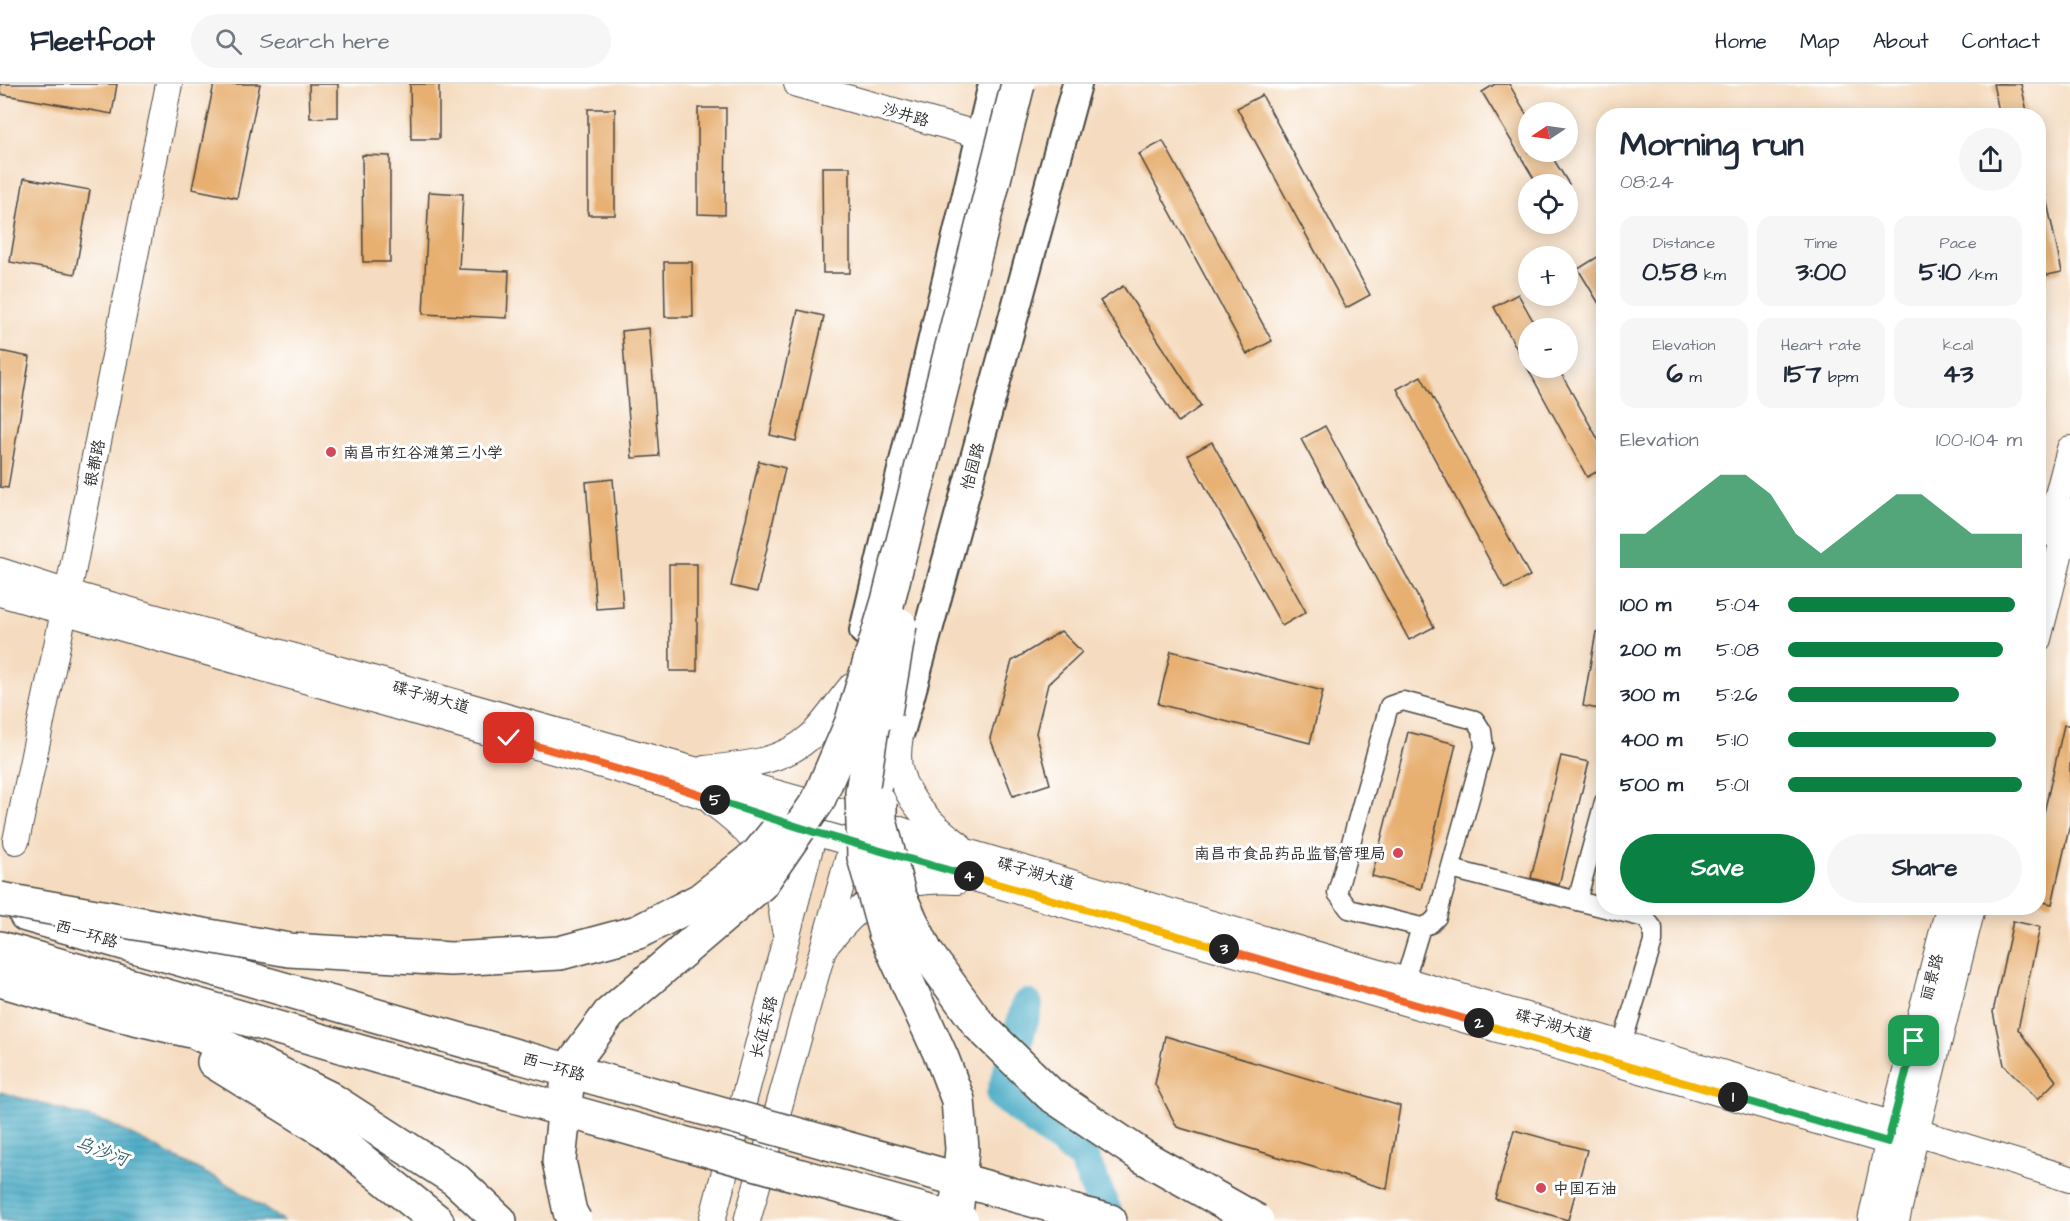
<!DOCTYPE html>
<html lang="en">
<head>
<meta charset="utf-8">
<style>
	:root { --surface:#fff; --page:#f6f6f7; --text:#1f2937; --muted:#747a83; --line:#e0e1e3; --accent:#0b8043 }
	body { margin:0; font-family:"Architects Daughter","LXGW WenKai TC",sans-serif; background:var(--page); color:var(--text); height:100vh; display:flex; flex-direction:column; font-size:22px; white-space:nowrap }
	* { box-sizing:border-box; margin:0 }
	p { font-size:20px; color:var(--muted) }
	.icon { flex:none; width:33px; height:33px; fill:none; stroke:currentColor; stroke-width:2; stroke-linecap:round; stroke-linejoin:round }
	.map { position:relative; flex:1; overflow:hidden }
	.drawer { position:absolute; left:1596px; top:24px; width:450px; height:807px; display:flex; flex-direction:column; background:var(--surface); border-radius:24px; box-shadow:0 3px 15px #0003 }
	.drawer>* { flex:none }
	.needle { width:39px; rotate:257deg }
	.buttons { position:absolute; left:1518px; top:18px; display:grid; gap:12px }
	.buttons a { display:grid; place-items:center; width:60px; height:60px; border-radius:50%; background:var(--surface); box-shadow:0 3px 15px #0003; font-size:30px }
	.pin { position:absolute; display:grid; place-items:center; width:51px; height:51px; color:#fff; margin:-26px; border-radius:12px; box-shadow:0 3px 9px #0006 }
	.km { position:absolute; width:30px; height:30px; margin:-15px; border-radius:50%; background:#222; color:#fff; font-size:16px; line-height:30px; text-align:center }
	.round { display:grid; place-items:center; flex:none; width:63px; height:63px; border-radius:32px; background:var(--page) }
	.head { display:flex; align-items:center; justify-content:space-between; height:102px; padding:0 24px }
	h1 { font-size:33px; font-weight:800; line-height:45px }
	.stats { display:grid; grid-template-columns:repeat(3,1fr); gap:9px; height:102px; padding:6px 24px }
	.stats div { display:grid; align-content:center; border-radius:15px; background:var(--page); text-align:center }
	.stats b { font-size:26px; font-weight:800 }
	.stats small { font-size:16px; font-weight:400 }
	.stats p { font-size:16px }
	.chart { height:168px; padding:12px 24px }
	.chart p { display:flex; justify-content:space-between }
	.chart svg { width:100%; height:108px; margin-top:6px; fill:var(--accent); opacity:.7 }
	.button { display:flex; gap:12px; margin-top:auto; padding:12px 24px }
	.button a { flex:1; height:69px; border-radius:36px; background:var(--accent); color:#fff; font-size:24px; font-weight:800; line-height:69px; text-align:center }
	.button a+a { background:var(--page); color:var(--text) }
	ul { padding:0 24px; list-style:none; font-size:20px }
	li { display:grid; grid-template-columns:96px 72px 1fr; align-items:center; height:45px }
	li i { height:15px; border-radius:8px; background:var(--accent) }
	header { display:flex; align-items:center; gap:36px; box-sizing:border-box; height:84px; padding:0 30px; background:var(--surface); border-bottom:2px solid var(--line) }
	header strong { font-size:28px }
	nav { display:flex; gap:33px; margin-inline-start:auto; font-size:21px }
	.search { width:420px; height:54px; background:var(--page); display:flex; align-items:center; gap:15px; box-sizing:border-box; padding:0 21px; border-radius:33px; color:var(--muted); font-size:22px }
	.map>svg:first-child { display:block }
	.water { fill:url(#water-rules); stroke:#376a77; stroke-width:1.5 }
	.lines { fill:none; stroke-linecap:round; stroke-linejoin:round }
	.river { stroke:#43a8c3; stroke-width:32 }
	.building { fill:#e7af6f }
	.street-casing { stroke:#494641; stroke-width:21 }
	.secondary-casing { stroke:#494641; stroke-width:28 }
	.primary-casing { stroke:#494641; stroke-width:32 }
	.highway-casing { stroke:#494641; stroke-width:36 }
	.street { stroke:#fff; stroke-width:18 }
	.secondary { stroke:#fff; stroke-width:26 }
	.primary { stroke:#fff; stroke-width:28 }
	.highway { stroke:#fff; stroke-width:33 }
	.highway-bridge-casing { stroke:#494641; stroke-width:36; stroke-linecap:butt }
	.highway-bridge { stroke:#fff; stroke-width:33 }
	.split-1-casing { stroke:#fff; stroke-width:12 }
	.split-2-casing { stroke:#fff; stroke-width:12 }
	.split-3-casing { stroke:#fff; stroke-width:12 }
	.split-4-casing { stroke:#fff; stroke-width:12 }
	.split-5-casing { stroke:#fff; stroke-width:12 }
	.split-6-casing { stroke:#fff; stroke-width:12 }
	.split-1 { stroke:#22a559; stroke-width:8 }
	.split-2 { stroke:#f5b400; stroke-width:8 }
	.split-3 { stroke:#f0652b; stroke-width:8 }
	.split-4 { stroke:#f5b400; stroke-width:8 }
	.split-5 { stroke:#22a559; stroke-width:8 }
	.split-6 { stroke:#f0652b; stroke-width:8 }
	.poi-dot { fill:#d1495b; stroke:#fff; stroke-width:2 }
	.labels { text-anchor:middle; stroke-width:6; stroke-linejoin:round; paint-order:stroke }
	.street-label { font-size:16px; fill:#2b2b2b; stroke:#fff }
	.poi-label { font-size:16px; fill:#2b2b2b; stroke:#fff; text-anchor:start }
	.water-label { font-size:18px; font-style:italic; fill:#36636f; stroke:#fff }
</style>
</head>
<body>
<header>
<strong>Fleetfoot</strong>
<div class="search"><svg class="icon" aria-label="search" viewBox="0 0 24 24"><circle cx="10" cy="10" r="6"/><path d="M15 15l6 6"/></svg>Search here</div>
<nav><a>Home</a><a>Map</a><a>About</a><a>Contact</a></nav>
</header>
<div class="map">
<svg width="2070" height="1137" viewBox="0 0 2070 1137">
	<defs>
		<pattern id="water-rules" width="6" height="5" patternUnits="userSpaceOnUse" patternTransform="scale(1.5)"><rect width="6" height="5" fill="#43a8c3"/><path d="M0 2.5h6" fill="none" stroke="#38899f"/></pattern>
	</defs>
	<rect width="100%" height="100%" fill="#fff"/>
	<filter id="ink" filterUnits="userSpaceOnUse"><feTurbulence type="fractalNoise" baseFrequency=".0167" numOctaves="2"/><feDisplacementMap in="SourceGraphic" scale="12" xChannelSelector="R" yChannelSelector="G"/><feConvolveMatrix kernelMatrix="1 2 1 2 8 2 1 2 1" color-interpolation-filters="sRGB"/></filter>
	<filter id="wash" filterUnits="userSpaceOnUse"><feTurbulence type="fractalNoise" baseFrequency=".008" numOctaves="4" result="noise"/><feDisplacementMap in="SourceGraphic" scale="24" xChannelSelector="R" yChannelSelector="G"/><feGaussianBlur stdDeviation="1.35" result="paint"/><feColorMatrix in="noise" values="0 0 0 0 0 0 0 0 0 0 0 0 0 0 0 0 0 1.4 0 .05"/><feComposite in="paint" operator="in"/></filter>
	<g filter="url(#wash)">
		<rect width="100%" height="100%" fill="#f5dcc0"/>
		<polygon class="water" points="0,1008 108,1039 233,1103 283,1137 0,1137"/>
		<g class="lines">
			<polyline class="river" points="1027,921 1002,1011 1083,1073 1110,1137"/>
		</g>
		<g id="blocks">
			<g class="building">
				<polygon points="0,0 117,0 112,30 0,10"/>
				<polygon points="214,0 260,0 237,114 192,105"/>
				<polygon points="309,0 338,0 338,33 310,34"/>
				<polygon points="410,0 439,0 439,55 411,55"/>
				<polygon points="1495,0 1509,0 1528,33 1528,68 1549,68 1569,100 1537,100 1482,8"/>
				<polygon points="1993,0 2021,0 2028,32 2000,32"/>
				<polygon points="1262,11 1370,211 1346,224 1237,24"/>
				<polygon points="698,24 726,24 725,131 698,130"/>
				<rect x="588" y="25" width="27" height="106"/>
				<polygon points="1163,57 1272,257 1247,270 1139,70"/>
				<polygon points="362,71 390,72 390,178 363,178"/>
				<polygon points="822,83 850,83 850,189 823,189"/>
				<polygon points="24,94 90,106 75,190 10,178"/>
				<polygon points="429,108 463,110 459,185 509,187 507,234 423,230"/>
				<polygon points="2045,109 2062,188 2038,193 2038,110"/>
				<polygon points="1604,169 1604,228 1578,185"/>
				<polygon points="664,178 692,178 693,233 665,233"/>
				<polygon points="1123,202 1201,322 1178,338 1100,217"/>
				<polygon points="1518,210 1537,244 1528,244 1528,284 1558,284 1604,366 1604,384 1587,393 1494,223"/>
				<polygon points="798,226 824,232 796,357 770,351"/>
				<polygon points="649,244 659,372 632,374 622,247"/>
				<polygon points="0,267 30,273 8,404 0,403"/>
				<polygon points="1421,292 1530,492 1505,505 1397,305"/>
				<polygon points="1325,342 1434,543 1409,556 1301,355"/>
				<polygon points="1212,358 1306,528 1282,542 1188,371"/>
				<polygon points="759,377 785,384 757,508 731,502"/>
				<polygon points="613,395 623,523 596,525 586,398"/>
				<polygon points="669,480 697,480 697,587 670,587"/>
				<polygon points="1061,547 1082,568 1048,600 1036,649 1050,700 1013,712 990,654 1012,577"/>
				<polygon points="1596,548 1604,548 1604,626 1583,622"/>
				<polygon points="1171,567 1323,607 1310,659 1158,620"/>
				<polygon points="2064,641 2070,641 2070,740 2052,820 2038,817 2038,755"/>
				<polygon points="1408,648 1456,660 1421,805 1372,792"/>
				<polygon points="1561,672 1589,678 1559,801 1531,794"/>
				<polygon points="2013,837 2040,843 2018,945 2056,997 2038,1015 2004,981 1993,928"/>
				<polygon points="1165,952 1400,1022 1387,1105 1177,1043 1155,1000"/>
				<polygon points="1514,1046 1587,1066 1568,1136 1495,1115"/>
			</g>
		</g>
	</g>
	<g filter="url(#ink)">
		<use href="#blocks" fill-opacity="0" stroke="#494641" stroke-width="1.5"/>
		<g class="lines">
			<defs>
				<g id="street">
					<polyline points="1451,785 1645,834 1653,844 1653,858 1622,960"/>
					<polyline points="1577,817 1604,718"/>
					<polyline points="1405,896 1421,843 1349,825 1337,809 1389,622 1403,617 1475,636 1482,647 1484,663 1437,833 1430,840 1421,843"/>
				</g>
				<g id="secondary">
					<polyline points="797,0 980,51"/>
					<polyline points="2048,449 2070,365"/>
					<polyline points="0,487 68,509 864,734 973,770 1789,1009 2070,1095"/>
					<polyline points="0,509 655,696 814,748 1904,1062"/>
					<polyline points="2038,555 2070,428"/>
					<path d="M900 651C898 663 897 677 900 688 908 718 934 743 958 760"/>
					<path d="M705 685C742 681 781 679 810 653 825 640 838 618 851 603"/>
					<path d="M714 720C743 740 769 769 778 804 781 817 782 831 785 845"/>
					<polyline points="16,757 68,509 169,0"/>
					<path d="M827 860C866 813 893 793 957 797"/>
					<polyline points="712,1137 814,748"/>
					<polyline points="747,1137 853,758"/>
					<polyline points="1871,1137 1892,1041 1949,824"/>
					<polyline points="1896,1137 1916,1048 1972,824"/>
				</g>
				<g id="primary">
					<polyline points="864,547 993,0"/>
					<polyline points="867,726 901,645 1077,0"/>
				</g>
				<g id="highway">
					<polyline points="26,831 520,973"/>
					<polyline points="0,864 507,1010"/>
					<polyline points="0,896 109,928 195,948 329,1014 456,1096 500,1137"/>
					<polyline points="214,978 327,1048 437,1137"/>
					<polyline points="1075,1128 1110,1137"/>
				</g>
			</defs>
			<use href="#street" class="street-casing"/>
			<use href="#secondary" class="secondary-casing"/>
			<use href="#primary" class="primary-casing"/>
			<use href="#highway" class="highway-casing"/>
			<use href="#street" class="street"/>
			<use href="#secondary" class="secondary"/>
			<use href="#primary" class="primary"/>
			<use href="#highway" class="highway"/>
			<defs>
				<g id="highway-bridge">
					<polyline points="882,606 872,644 862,708 864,773 885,849 942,974 958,1016 962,1065 957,1121 949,1137"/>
					<polyline points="885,629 900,541"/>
					<polyline points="880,720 880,736 899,811 926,868 979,941 1050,1010 1142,1072 1257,1137"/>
					<polyline points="0,815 289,866 451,875 560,869 638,848 700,816 758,770 779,744"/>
					<polyline points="520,973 1075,1128"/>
					<polyline points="507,1010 962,1137"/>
					<polyline points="575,1137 570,1128 559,1077 569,984 609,930 761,800 818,717 851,640 888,517 1018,0"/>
				</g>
			</defs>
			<use href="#highway-bridge" class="highway-bridge-casing"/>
			<use href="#highway-bridge" class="highway-bridge"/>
		</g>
	</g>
	<g class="lines" filter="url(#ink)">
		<defs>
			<polyline id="split-1" points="1733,1013 1888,1058 1914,957"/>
			<polyline id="split-2" points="1479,939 1733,1013"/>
			<polyline id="split-3" points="1224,865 1479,939"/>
			<polyline id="split-4" points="969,792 1224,865"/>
			<polyline id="split-5" points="715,716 814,748 969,792"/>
			<polyline id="split-6" points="509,654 655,696 715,716"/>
		</defs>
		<use href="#split-1" class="split-1-casing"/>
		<use href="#split-2" class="split-2-casing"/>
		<use href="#split-3" class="split-3-casing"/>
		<use href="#split-4" class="split-4-casing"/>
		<use href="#split-5" class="split-5-casing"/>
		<use href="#split-6" class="split-6-casing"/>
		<use href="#split-1" class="split-1"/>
		<use href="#split-2" class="split-2"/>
		<use href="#split-3" class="split-3"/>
		<use href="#split-4" class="split-4"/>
		<use href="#split-5" class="split-5"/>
		<use href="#split-6" class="split-6"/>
	</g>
	<g class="poi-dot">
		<circle cx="331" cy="368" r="6"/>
		<circle cx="1398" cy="769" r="6"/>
		<circle cx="1541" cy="1104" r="6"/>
	</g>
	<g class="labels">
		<g class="street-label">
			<text transform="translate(906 30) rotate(16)" y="6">沙井路</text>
			<text transform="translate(94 379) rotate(-79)" y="6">银都路</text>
			<text transform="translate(972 382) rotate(-75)" y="6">怡园路</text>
			<text transform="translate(431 612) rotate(16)" y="6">碟子湖大道</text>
			<text transform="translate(1036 788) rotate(16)" y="6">碟子湖大道</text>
			<text transform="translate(87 849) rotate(16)" y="6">西一环路</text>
			<text transform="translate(1931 893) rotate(-75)" y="6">丽景路</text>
			<text transform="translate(1554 940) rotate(16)" y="6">碟子湖大道</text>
			<text transform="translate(763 943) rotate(-75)" y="6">长征东路</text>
			<text transform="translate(554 982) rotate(16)" y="6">西一环路</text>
		</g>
		<g class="poi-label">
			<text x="343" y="374">南昌市红谷滩第三小学</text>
			<text x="1386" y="775" text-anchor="end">南昌市食品药品监督管理局</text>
			<text x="1553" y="1110">中国石油</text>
		</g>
		<g class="water-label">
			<text transform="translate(102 1067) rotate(20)" y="6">乌沙河</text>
		</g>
	</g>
</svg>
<div class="buttons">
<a><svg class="needle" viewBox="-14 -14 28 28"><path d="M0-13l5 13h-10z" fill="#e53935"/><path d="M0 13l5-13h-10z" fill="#747a83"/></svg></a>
<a><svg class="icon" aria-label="locate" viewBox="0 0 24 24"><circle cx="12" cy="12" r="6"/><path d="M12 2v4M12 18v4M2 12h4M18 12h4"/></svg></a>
<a>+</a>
<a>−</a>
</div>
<div class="pin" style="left:1914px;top:957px;background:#1e9e55"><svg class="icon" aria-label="arrive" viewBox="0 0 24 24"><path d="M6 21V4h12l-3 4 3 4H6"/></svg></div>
<div class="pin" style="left:509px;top:654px;background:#d93025"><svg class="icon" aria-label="check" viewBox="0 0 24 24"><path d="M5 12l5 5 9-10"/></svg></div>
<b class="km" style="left:1733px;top:1013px">1</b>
<b class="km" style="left:1479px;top:939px">2</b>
<b class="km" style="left:1224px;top:865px">3</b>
<b class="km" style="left:969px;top:792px">4</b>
<b class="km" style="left:715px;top:716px">5</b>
<section class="drawer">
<div class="head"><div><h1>Morning run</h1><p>08:24</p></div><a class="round"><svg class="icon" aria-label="share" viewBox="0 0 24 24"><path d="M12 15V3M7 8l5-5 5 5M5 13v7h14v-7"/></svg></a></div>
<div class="stats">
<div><p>Distance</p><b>0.58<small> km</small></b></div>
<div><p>Time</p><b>3:00</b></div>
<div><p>Pace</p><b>5:10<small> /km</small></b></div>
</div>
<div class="stats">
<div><p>Elevation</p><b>6<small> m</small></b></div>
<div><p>Heart rate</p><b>157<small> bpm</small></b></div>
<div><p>kcal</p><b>43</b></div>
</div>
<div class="chart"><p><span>Elevation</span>100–104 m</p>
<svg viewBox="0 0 160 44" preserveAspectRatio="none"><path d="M0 44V30L10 30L20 22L30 14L40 6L50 6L60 14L70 30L80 38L90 30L100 22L110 14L120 14L130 22L140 30L150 30L160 30V44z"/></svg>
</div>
<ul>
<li><b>100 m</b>5:04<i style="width:97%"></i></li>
<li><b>200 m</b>5:08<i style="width:92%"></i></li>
<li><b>300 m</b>5:26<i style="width:73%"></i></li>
<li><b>400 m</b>5:10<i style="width:89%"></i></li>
<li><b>500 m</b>5:01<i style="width:100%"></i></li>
</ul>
<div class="button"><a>Save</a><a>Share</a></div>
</section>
</div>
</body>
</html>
